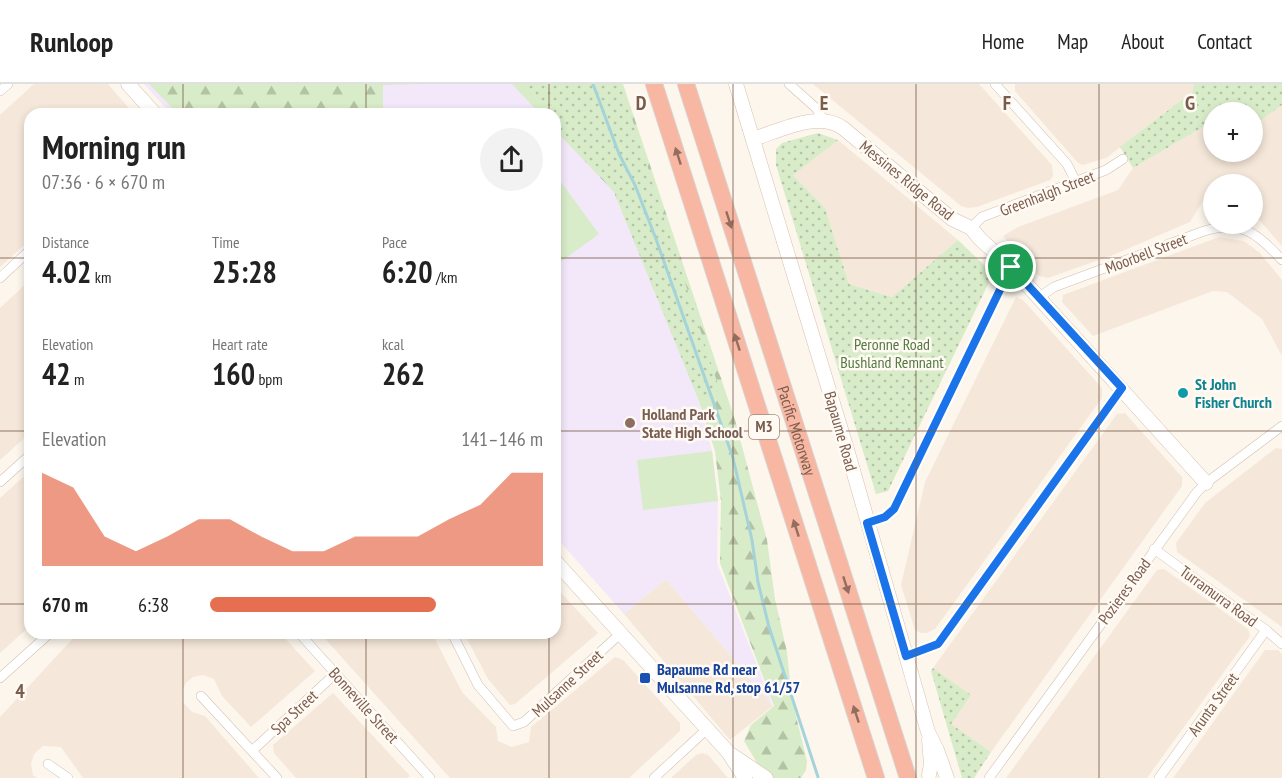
<!DOCTYPE html>
<html lang="en">
<head>
<meta charset="utf-8">
<style>
	:root { --surface:#fff; --page:#f2f2f2; --text:#222; --muted:#767676; --line:#e0e0e0; --accent:#e76f51 }
	body { margin:0; font-family:"PT Sans Narrow",sans-serif; background:var(--page); color:var(--text); height:100vh; display:flex; flex-direction:column; font-size:22px; white-space:nowrap }
	* { box-sizing:border-box; margin:0 }
	p { font-size:20px; color:var(--muted) }
	.icon { flex:none; width:33px; height:33px; fill:none; stroke:currentColor; stroke-width:2; stroke-linecap:round; stroke-linejoin:round }
	.map { position:relative; flex:1; overflow:hidden }
	.side { position:absolute; left:24px; top:24px; width:537px; height:531px; display:flex; flex-direction:column; background:var(--surface); border-radius:18px; box-shadow:0 3px 9px #0003 }
	.side>* { flex:none }
	.controls { position:absolute; left:1203px; top:18px; display:grid; gap:12px }
	.controls a { display:grid; place-items:center; width:60px; height:60px; border-radius:50%; background:var(--surface); box-shadow:0 3px 9px #0003; font-size:30px }
	.pin { position:absolute; display:grid; place-items:center; width:51px; height:51px; color:#fff; margin:-26px; border:3px solid #fff; border-radius:50%; box-shadow:0 2px 6px #0007 }
	.round { display:grid; place-items:center; flex:none; width:63px; height:63px; border-radius:32px; background:var(--page) }
	.summary { display:flex; align-items:center; justify-content:space-between; height:102px; padding:0 18px }
	h1 { font-size:33px; font-weight:800; line-height:45px }
	.stats { display:grid; grid-template-columns:repeat(3,1fr); gap:9px; height:102px; padding:6px 18px }
	.stats div { display:grid; align-content:center }
	.stats b { font-size:30px; font-weight:800 }
	.stats small { font-size:16px; font-weight:400 }
	.stats p { font-size:16px }
	.chart { height:168px; padding:12px 18px }
	.chart p { display:flex; justify-content:space-between }
	.chart svg { width:100%; height:108px; margin-top:6px; fill:var(--accent); opacity:.7 }
	ul { padding:0 18px; list-style:none; font-size:20px }
	li { display:grid; grid-template-columns:96px 72px 1fr; align-items:center; height:45px }
	li i { height:15px; border-radius:8px; background:var(--accent) }
	header { display:flex; align-items:center; gap:36px; box-sizing:border-box; height:84px; padding:0 30px; background:var(--surface); border-bottom:2px solid var(--line) }
	header strong { font-size:28px }
	nav { display:flex; gap:33px; margin-inline-start:auto; font-size:21px }
	.map>svg:first-child { display:block }
	.residential { fill:#f5e8da }
	.education { fill:#f3e8fa }
	.grass { fill:#d8ecc9 }
	.forest { fill:url(#forest-firs) }
	.park { fill:url(#park-dots) }
	.lines { fill:none; stroke-linecap:round; stroke-linejoin:round }
	.stream { stroke:#a5d3da; stroke-width:3 }
	.street-casing { stroke:#d1beb0; stroke-width:10 }
	.secondary-casing { stroke:#d6c0b0; stroke-width:15 }
	.highway-casing { stroke:#dad1cd; stroke-width:18 }
	.street { stroke:#fff; stroke-width:9 }
	.secondary { stroke:#fff; stroke-width:14 }
	.highway { stroke:#f7b7a3; stroke-width:16 }
	.oneway { fill:#936e5e }
	.route-casing { stroke:#fff; stroke-width:12 }
	.route { stroke:#1a73e8; stroke-width:8 }
	.grid { fill:none; stroke:#7a5c4d; stroke-width:1.5; stroke-opacity:0.55 }
	.culture-dot { fill:#0f9aa8; stroke:#fffaf3; stroke-width:2 }
	.education-dot { fill:#8d6e63; stroke:#fffaf3; stroke-width:2 }
	.transit-dot { fill:#1a4fb4; stroke:#fffaf3; stroke-width:2 }
	.labels { text-anchor:middle; stroke-width:5; stroke-linejoin:round; paint-order:stroke }
	.shield { fill:#fffaf3; stroke:#a28b7f; stroke-width:1.5 }
	.shield-label { font-size:15px; font-weight:bold; fill:#7a5c4d }
	.street-label { font-size:16px; fill:#7a5c4d; stroke:#fffaf3 }
	.park-label { font-size:16px; fill:#537a41; stroke:#fffaf3 }
	.culture-label { font-size:16px; font-weight:bold; fill:#0d838f; stroke:#fffaf3; text-anchor:start }
	.education-label { font-size:16px; font-weight:bold; fill:#785e54; stroke:#fffaf3; text-anchor:start }
	.transit-label { font-size:16px; font-weight:bold; fill:#164399; stroke:#fffaf3; text-anchor:start }
	.grid-label { font-size:20px; text-anchor:middle; font-weight:bold; fill:#7a5c4d; stroke:#fffaf3; stroke-width:5; stroke-linejoin:round; paint-order:stroke }
</style>
</head>
<body>
<header>
<strong>Runloop</strong>
<nav><a>Home</a><a>Map</a><a>About</a><a>Contact</a></nav>
</header>
<div class="map">
<svg width="1282" height="694" viewBox="0 0 1282 694">
	<defs>
		<pattern id="forest-firs" width="22" height="20" patternUnits="userSpaceOnUse" patternTransform="scale(1.5)"><rect width="22" height="20" fill="#d8ecc9"/><path d="M5 1l3.5 6h-7zM16 11l3.5 6h-7z" fill="#b4c2a5"/></pattern>
		<pattern id="park-dots" width="8" height="8" patternUnits="userSpaceOnUse" patternTransform="scale(1.5)"><rect width="8" height="8" fill="#d8ecc9"/><path d="M2 2h.1M6 6h.1" fill="none" stroke="#b4c2a5" stroke-width="1.8" stroke-linecap="round"/></pattern>
	</defs>
	<rect width="100%" height="100%" fill="#fdf6ec"/>
	<g class="residential">
		<polygon points="34,0 108,0 134,30 30,30 30,156 0,183 0,31"/>
		<polygon points="813,0 979,0 1052,81 1053,92 1050,96 977,123 968,124 961,122"/>
		<polygon points="1015,0 1194,0 1192,8 1106,74 1083,81 1078,79 1015,7"/>
		<polygon points="1282,21 1282,162 1253,129 1252,100 1214,100 1213,114 1203,117 1190,138 1113,171 1048,194 1039,192 1003,152 1018,143 1118,106 1133,84 1213,37 1214,68 1252,68 1253,42"/>
		<polygon points="838,56 958,156 892,213 849,200 825,124 792,90"/>
		<polygon points="1219,153 1244,157 1260,169 1282,196 1282,272 1262,235 1227,208 1213,207 1093,252 1062,218 1063,211"/>
		<polygon points="30,196 30,349 0,376 0,224"/>
		<polygon points="1016,213 1023,216 1102,304 1102,314 935,545 927,549 921,549 915,546 901,501 925,398"/>
		<polygon points="1125,329 1182,393 1182,402 991,668 950,640 971,611 933,584 1117,330"/>
		<polygon points="1276,364 1282,365 1282,543 1177,468 1176,459 1205,419"/>
		<polygon points="30,387 30,542 0,569 0,414"/>
		<polygon points="1164,485 1248,545 1250,552 1147,694 1006,694 1157,486"/>
		<polygon points="666,495 773,622 730,656 624,530"/>
		<polygon points="555,502 598,549 515,620 510,621 488,595 464,549 555,549"/>
		<polygon points="78,549 280,549 315,587 251,643 222,612 214,595 203,591 193,593 186,599 183,605 183,618 192,628 205,632 259,694 83,694 61,663 43,662 34,670 31,680 33,691 37,694 0,694 0,633"/>
		<polygon points="320,549 432,549 462,608 496,643 498,657 512,663 529,658 531,643 615,573 623,576 680,639 680,647 629,694 450,694"/>
		<polygon points="1265,566 1278,566 1282,570 1282,694 1173,694"/>
		<polygon points="333,609 410,692 407,694 296,694 274,669 273,661"/>
		<polygon points="702,669 708,671 728,694 671,694 696,671"/>
	</g>
	<g class="education">
		<polygon points="144,0 522,0 548,30 171,30"/>
		<polygon points="555,39 614,108 697,312 712,367 718,417 717,479 773,622 666,495 624,530 555,452"/>
	</g>
	<g class="grass">
		<polygon points="555,90 599,150 555,182"/>
		<polygon points="712,367 718,417 643,426 637,376"/>
	</g>
	<g class="forest">
		<polygon points="149,0 421,0 383,1 383,30 178,30"/>
		<polygon points="512,0 623,0 735,336 767,456 775,515 787,568 792,616 807,677 806,686 801,694 771,694 757,679 744,657 751,641 774,622 720,479 721,417 715,367 697,312 614,108 555,46 555,30 540,30"/>
	</g>
	<g class="park">
		<polygon points="522,0 621,0 720,307 697,312 614,108 555,39 555,30 548,30"/>
		<polygon points="1194,0 1282,0 1282,21 1253,42 1252,28 1239,28 1236,24 1228,28 1214,28 1213,37 1133,84 1120,63 1192,8"/>
		<polygon points="818,49 838,56 793,91 825,124 849,200 892,213 958,156 993,190 888,407 876,410 776,81 776,65 782,59"/>
		<polygon points="933,584 971,611 951,640 991,668 974,694 962,694 931,587"/>
	</g>
	<g class="lines">
		<polyline class="stream" points="593,0 619,70 635,101 656,155 733,374 752,456 758,498 769,543 818,693"/>
		<defs>
			<g id="street">
				<polyline points="789,0 816,24 824,36"/>
				<polyline points="995,0 1067,80 1076,98"/>
				<polyline points="0,7 8,0"/>
				<polyline points="971,144 982,133 1106,86 1123,75"/>
				<polyline points="0,194 30,166"/>
				<path d="M1038 214 1054 203 1204 147C1241 135 1258 150 1282 176"/>
				<polyline points="0,398 30,371"/>
				<polyline points="867,439 885,433 894,425 1011,183"/>
				<polyline points="1154,465 1266,546 1282,560"/>
				<polyline points="299,549 430,694"/>
				<polyline points="452,549 478,601 513,642 524,638 621,549"/>
				<polyline points="906,572 938,560 1122,304"/>
				<polyline points="0,594 50,549"/>
				<polyline points="201,612 277,694"/>
				<polyline points="253,666 336,589"/>
				<polyline points="48,680 68,694"/>
				<polyline points="654,694 707,645"/>
				<polyline points="989,694 1197,408 1206,399 1282,342"/>
				<polyline points="1159,694 1266,546"/>
			</g>
			<g id="secondary">
				<polyline points="128,0 155,30"/>
				<polyline points="736,0 846,362 928,648 937,666 947,694"/>
				<path d="M753 55C779 47 819 26 843 44L952 135 971 144 980 155 1011 183 1206 399"/>
				<polyline points="555,477 728,668 745,694"/>
				<polyline points="732,671 766,694"/>
				<polyline points="929,691 931,680 929,656"/>
			</g>
			<g id="highway">
				<polyline points="654,0 876,694"/>
				<path id="s1" d="M686 0 908 694"/>
			</g>
		</defs>
		<use href="#street" class="street-casing"/>
		<use href="#secondary" class="secondary-casing"/>
		<use href="#highway" class="highway-casing"/>
		<use href="#street" class="street"/>
		<use href="#secondary" class="secondary"/>
		<use href="#highway" class="highway"/>
	</g>
	<defs><path id="oneway-solid" d="M-6-.8H1V-3.2L6.5 0L1 3.2V.8H-6Z" transform="scale(1.5)"/></defs>
	<g class="oneway">
		<use href="#oneway-solid" transform="translate(678 72) rotate(-108)"/>
		<use href="#oneway-solid" transform="translate(729 136) rotate(72)"/>
		<use href="#oneway-solid" transform="translate(737 258) rotate(-108)"/>
		<use href="#oneway-solid" transform="translate(796 444) rotate(-108)"/>
		<use href="#oneway-solid" transform="translate(846 501) rotate(72)"/>
		<use href="#oneway-solid" transform="translate(856 630) rotate(-108)"/>
	</g>
	<g class="lines">
		<defs>
			<polygon id="route" points="1011,183 1122,304 938,560 906,572 867,439 885,433 894,425"/>
		</defs>
		<use href="#route" class="route-casing"/>
		<use href="#route" class="route"/>
	</g>
	<path class="grid" d="M183 0V30M366 0V30M549 0V30M733 0V694M916 0V694M1099 0V694M0 174H30M555 174H1282M0 347H30M555 347H1282M0 520H30M555 520H1282M183 549V694M366 549V694M549 549V694"/>
	<circle class="culture-dot" cx="1183" cy="309" r="6"/>
	<circle class="education-dot" cx="630" cy="339" r="6"/>
	<rect class="transit-dot" x="639" y="588" width="12" height="12" rx="3"/>
	<g class="labels">
		<rect class="shield" x="749" y="331" width="30" height="24" rx="4.5"/>
		<g class="shield-label">
			<text x="764" y="348">M3</text>
		</g>
		<g class="street-label">
			<text transform="translate(907 96) rotate(39)" y="6">Messines Ridge Road</text>
			<text transform="translate(1047 109) rotate(-21)" y="6">Greenhalgh Street</text>
			<text transform="translate(1146 169) rotate(-21)" y="6">Moorbell Street</text>
			<text dy="6" stroke="none"><textPath href="#s1" startOffset="364">Pacific Motorway</textPath></text>
			<text transform="translate(841 347) rotate(74)" y="6">Bapaume Road</text>
			<text transform="translate(1124 507) rotate(-54)" y="6">Pozieres Road</text>
			<text transform="translate(1219 512) rotate(36)" y="6">Turramurra Road</text>
			<text transform="translate(567 599) rotate(-43)" y="6">Mulsanne Street</text>
			<text transform="translate(1213 620) rotate(-54)" y="6">Arunta Street</text>
			<text transform="translate(364 621) rotate(48)" y="6">Bonneville Street</text>
			<text transform="translate(294 628) rotate(-43)" y="6">Spa Street</text>
		</g>
		<g class="park-label">
			<text x="892" y="266">Peronne Road<tspan x="892" dy="18">Bushland Remnant</tspan></text>
		</g>
		<g class="culture-label">
			<text x="1195" y="306">St John<tspan x="1195" dy="18">Fisher Church</tspan></text>
		</g>
		<g class="education-label">
			<text x="642" y="336">Holland Park<tspan x="642" dy="18">State High School</tspan></text>
		</g>
		<g class="transit-label">
			<text x="657" y="591">Bapaume Rd near<tspan x="657" dy="18">Mulsanne Rd, stop 61/57</tspan></text>
		</g>
	</g>
	<g class="grid-label">
		<text x="641" y="26">D</text>
		<text x="824" y="26">E</text>
		<text x="1007" y="26">F</text>
		<text x="1190" y="26">G</text>
		<text x="20" y="614">4</text>
	</g>
</svg>
<div class="controls">
<a>+</a>
<a>−</a>
</div>
<div class="pin" style="left:1011px;top:183px;background:#1e9e55"><svg class="icon" aria-label="arrive" viewBox="0 0 24 24"><path d="M6 21V4h12l-3 4 3 4H6"/></svg></div>
<section class="side">
<div class="summary"><div><h1>Morning run</h1><p>07:36 · 6 × 670 m</p></div><a class="round"><svg class="icon" aria-label="share" viewBox="0 0 24 24"><path d="M12 15V3M7 8l5-5 5 5M5 13v7h14v-7"/></svg></a></div>
<div class="stats">
<div><p>Distance</p><b>4.02<small> km</small></b></div>
<div><p>Time</p><b>25:28</b></div>
<div><p>Pace</p><b>6:20<small> /km</small></b></div>
</div>
<div class="stats">
<div><p>Elevation</p><b>42<small> m</small></b></div>
<div><p>Heart rate</p><b>160<small> bpm</small></b></div>
<div><p>kcal</p><b>262</b></div>
</div>
<div class="chart"><p><span>Elevation</span>141–146 m</p>
<svg viewBox="0 0 160 44" preserveAspectRatio="none"><path d="M0 44V6L10 12L20 32L30 38L40 32L50 25L60 25L70 32L80 38L90 38L100 32L110 32L120 32L130 25L140 19L150 6L160 6V44z"/></svg>
</div>
<ul>
<li><b>670 m</b>6:38<i style="width:68%"></i></li>
</ul>
</section>
</div>
</body>
</html>
